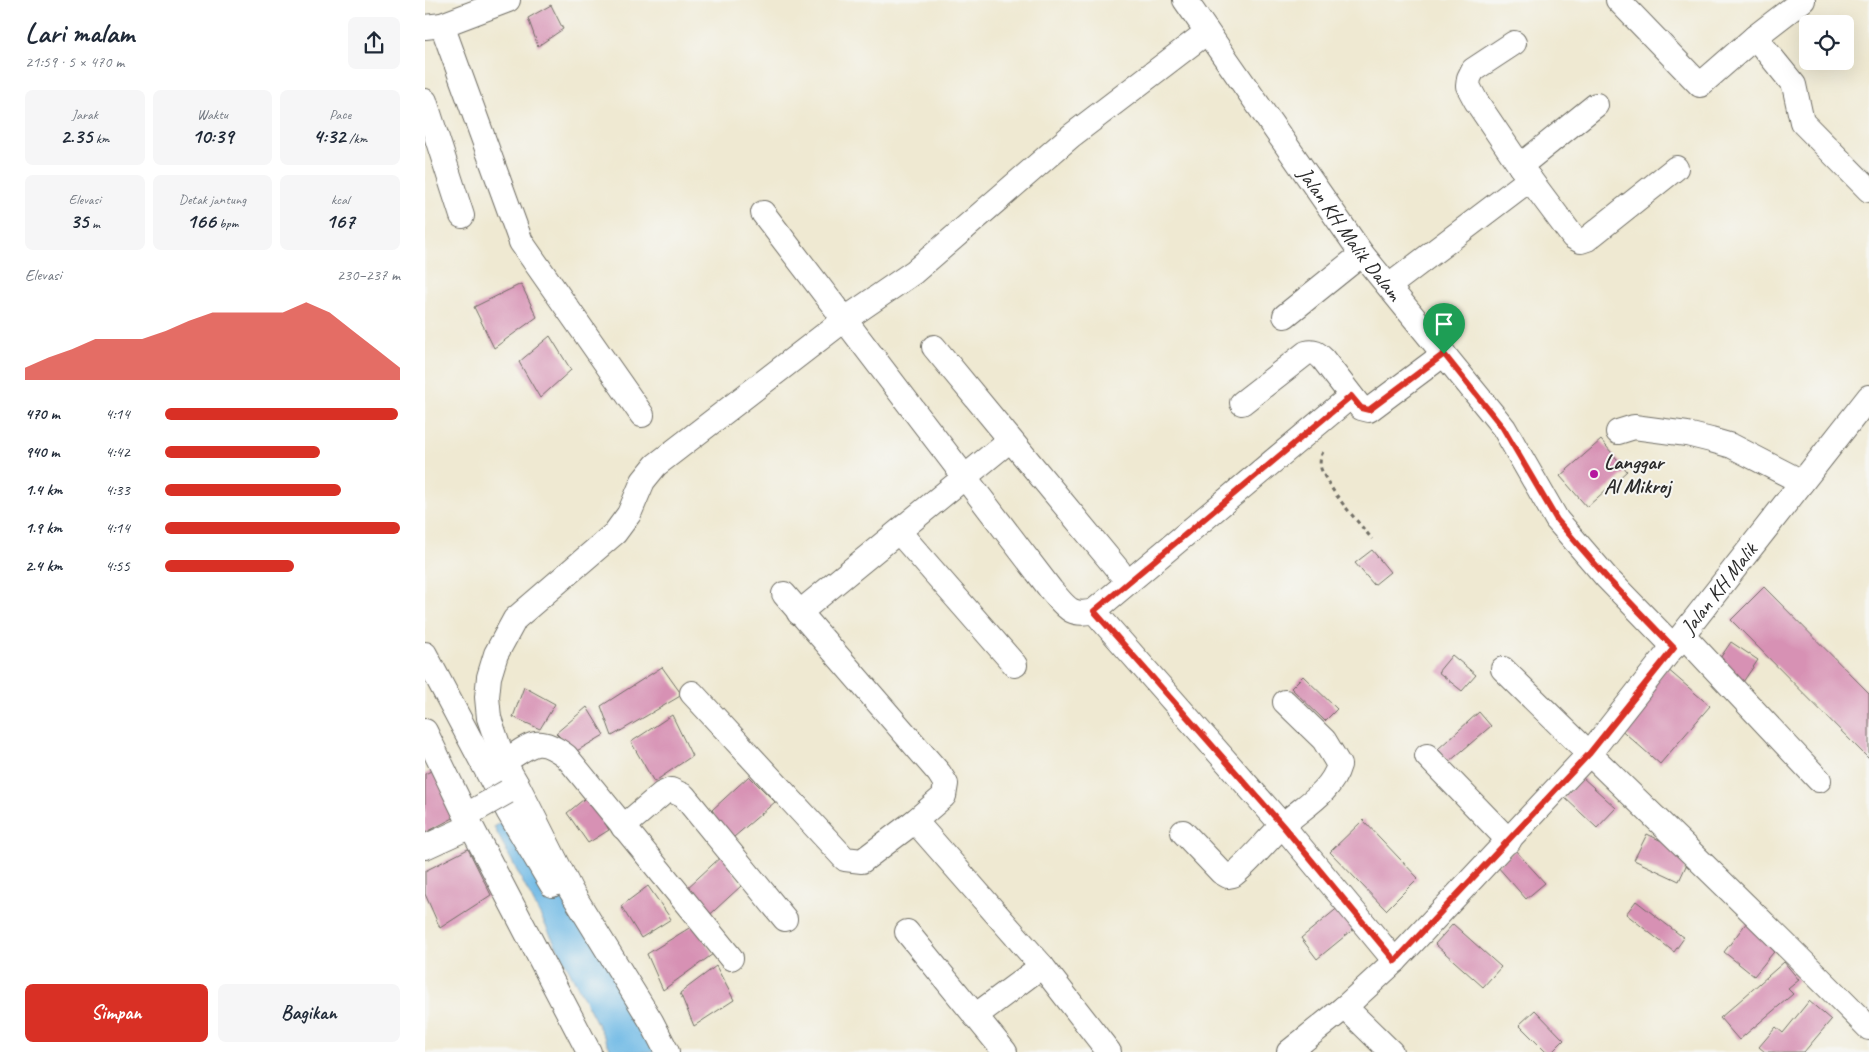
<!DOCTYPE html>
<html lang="id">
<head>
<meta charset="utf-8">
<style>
	:root { --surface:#fff; --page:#f6f6f7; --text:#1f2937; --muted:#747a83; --accent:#d93025 }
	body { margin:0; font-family:Caveat,sans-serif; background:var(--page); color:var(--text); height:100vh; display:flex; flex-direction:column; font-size:19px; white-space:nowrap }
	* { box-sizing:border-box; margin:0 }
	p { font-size:16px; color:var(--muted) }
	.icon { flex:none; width:28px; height:28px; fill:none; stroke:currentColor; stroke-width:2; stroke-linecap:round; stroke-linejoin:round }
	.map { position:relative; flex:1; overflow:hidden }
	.drawer { display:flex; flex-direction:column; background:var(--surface); width:425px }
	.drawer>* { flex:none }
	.buttons { position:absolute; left:1374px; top:15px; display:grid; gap:10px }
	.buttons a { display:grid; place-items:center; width:55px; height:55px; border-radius:8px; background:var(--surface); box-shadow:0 5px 20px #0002; font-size:25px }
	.pin { position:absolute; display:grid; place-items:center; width:42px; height:42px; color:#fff; margin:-51px -21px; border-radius:50% 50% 50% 0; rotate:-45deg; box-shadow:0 0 5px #0007 }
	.pin .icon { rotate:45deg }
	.round { display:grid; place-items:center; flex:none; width:52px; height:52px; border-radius:8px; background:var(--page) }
	.overview { display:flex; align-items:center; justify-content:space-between; height:85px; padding:0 25px }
	h1 { font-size:28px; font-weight:600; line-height:38px }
	.metrics { display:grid; grid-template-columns:repeat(3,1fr); gap:8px; height:85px; padding:5px 25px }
	.metrics div { display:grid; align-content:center; border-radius:8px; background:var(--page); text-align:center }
	.metrics b { font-size:21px; font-weight:600 }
	.metrics small { font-size:14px; font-weight:400 }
	.metrics p { font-size:14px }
	.chart { height:140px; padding:10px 25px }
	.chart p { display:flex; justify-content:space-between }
	.chart svg { width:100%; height:90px; margin-top:5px; fill:var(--accent); opacity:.7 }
	.cta { display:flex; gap:10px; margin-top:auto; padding:10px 25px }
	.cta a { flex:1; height:58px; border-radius:8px; background:var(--accent); color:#fff; font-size:20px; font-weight:600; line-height:58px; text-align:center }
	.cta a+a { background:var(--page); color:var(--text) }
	ul { padding:0 25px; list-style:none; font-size:16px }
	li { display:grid; grid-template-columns:80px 60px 1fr; align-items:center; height:38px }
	li i { height:12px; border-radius:6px; background:var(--accent) }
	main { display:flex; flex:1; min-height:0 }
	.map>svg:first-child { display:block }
	.water { fill:#6cb8e5; stroke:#4c7288 }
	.building { fill:#d791b4 }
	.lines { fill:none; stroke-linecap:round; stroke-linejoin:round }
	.minor-casing { stroke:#706e65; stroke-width:26 }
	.path { stroke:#706e65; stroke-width:3; stroke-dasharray:4 4; stroke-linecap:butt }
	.minor { stroke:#fff; stroke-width:24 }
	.minor-bridge-casing { stroke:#706e65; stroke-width:26; stroke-linecap:butt }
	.minor-bridge { stroke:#fff; stroke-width:24 }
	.route-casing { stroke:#fff; stroke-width:10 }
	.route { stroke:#d93025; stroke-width:6 }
	.poi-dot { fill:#b5179e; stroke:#f6f6f2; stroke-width:2 }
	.labels { text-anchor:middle; stroke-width:4; stroke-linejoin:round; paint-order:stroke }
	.street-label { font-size:21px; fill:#2b2b2b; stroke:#f6f6f2 }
	.poi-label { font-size:21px; font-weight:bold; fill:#2b2b2b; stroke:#f6f6f2; text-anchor:start }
</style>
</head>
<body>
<main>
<section class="drawer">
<div class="overview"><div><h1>Lari malam</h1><p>21:59 · 5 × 470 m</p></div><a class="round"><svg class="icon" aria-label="share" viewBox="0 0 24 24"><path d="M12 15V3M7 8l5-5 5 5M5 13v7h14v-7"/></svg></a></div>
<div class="metrics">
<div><p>Jarak</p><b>2.35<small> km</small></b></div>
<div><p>Waktu</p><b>10:39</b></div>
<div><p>Pace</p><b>4:32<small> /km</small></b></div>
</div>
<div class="metrics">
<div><p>Elevasi</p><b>35<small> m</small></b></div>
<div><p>Detak jantung</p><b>166<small> bpm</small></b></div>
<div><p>kcal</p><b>167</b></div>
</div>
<div class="chart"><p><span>Elevasi</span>230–237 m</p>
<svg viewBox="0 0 160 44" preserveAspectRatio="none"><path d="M0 44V38L10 33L20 29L30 24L40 24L50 24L60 20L70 15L80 11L90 11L100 11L110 11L120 6L130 11L140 20L150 29L160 38V44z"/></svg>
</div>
<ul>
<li><b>470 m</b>4:14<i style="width:99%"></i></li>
<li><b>940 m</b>4:42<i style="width:66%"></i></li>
<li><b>1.4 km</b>4:33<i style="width:75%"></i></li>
<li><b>1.9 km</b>4:14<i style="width:100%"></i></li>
<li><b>2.4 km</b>4:55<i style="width:55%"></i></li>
</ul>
<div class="cta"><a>Simpan</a><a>Bagikan</a></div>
</section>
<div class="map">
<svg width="1444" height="1052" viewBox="0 0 1444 1052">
	<rect width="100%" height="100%" fill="#f6f6f2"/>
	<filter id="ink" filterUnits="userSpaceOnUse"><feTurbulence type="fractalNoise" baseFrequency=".02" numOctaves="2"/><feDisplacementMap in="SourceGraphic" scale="10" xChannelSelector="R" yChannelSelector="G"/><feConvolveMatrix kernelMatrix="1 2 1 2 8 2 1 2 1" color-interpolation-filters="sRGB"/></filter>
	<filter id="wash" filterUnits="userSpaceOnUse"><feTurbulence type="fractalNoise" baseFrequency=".0096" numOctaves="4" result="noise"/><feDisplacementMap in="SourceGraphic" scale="20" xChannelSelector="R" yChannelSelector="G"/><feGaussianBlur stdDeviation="1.12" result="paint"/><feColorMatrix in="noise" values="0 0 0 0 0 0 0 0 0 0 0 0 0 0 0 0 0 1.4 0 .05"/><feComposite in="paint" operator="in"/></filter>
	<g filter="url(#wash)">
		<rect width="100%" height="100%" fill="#efe9d2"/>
		<polygon class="water" points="105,805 244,1052 187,1052 69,827"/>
		<g id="blocks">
			<g class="building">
				<polygon points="126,5 138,29 113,46 103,18"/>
				<polygon points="96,284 112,317 69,348 49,307"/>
				<polygon points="125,336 146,370 115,398 94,362"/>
				<polygon points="1176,440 1202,471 1162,507 1135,476"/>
				<polygon points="947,550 965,572 949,585 930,563"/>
				<polygon points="1339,587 1444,693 1444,759 1306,620"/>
				<polygon points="1306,642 1333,660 1318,682 1291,664"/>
				<polygon points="1027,655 1051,675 1037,691 1013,672"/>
				<polygon points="237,667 257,695 187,736 176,706"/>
				<polygon points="1241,668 1285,706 1235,764 1192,726"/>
				<polygon points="878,676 912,709 900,721 866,688"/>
				<polygon points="99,687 130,704 115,729 88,717"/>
				<polygon points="162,707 179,735 150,752 131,733"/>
				<polygon points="1054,712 1066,726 1024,762 1013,749"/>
				<polygon points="247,715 267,756 229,782 206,742"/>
				<polygon points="10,769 30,817 0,833 0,774"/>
				<polygon points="324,776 350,802 302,843 287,810"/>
				<polygon points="1157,777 1191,808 1172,828 1139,797"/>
				<polygon points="164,795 184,830 163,843 142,813"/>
				<polygon points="938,820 993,878 961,910 905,852"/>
				<polygon points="1222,834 1266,855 1254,881 1209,860"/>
				<polygon points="43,849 66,895 15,928 0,894 0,871"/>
				<polygon points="1090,850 1120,883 1101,899 1072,866"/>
				<polygon points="299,854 316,886 278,921 261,889"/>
				<polygon points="223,886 246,919 216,938 196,906"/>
				<polygon points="1211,901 1259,938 1249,952 1201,914"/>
				<polygon points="915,906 931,927 892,959 876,938"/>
				<polygon points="1322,922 1353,947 1329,976 1299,952"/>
				<polygon points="1028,924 1076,967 1058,987 1010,944"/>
				<polygon points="269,925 288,954 238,990 222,954"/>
				<polygon points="1359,962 1374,980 1363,989 1368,994 1314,1040 1295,1018"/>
				<polygon points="291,966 309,1000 269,1026 255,993"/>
				<polygon points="1384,1001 1406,1020 1379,1052 1340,1052 1334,1047 1351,1027 1358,1033"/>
				<polygon points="1110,1010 1139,1040 1127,1052 1121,1052 1094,1025"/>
			</g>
		</g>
	</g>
	<g filter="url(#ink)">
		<use href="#blocks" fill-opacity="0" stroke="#706e65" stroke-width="1"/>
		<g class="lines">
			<defs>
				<g id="minor">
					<path id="s1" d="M760 0 937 254 1079 428 1132 520 1182 578 1249 647"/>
					<polyline points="1193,0 1275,85 1330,37"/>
					<polyline points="1378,0 1330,37 1369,85 1377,122 1444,190"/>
					<polyline points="17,25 96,242 217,415"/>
					<polyline points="0,27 17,25 83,0"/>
					<polyline points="1089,43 1048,70 1044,78 1043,86 1051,101 1095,166 1148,237 1156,241 1162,239 1251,168"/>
					<polyline points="0,101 37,216"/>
					<polyline points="1095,166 1171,105"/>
					<path d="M338 213 626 590C641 607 645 617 669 611L926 396"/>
					<polyline points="964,286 1105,179"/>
					<polyline points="860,316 937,254"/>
					<polyline points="509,347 694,571"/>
					<path d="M817 403 881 353C889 351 892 353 898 359L932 403 936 408 944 410 1019 354"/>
					<polyline points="1193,432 1209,427 1262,434 1286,440 1307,446 1377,482"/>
					<polyline points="474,532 590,665"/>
					<polyline points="669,611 858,826 970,961"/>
					<polyline points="374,613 585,440"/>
					<polyline points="1258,635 1394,780"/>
					<polyline points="0,654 83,811 127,885"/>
					<path d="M1078 669C1199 789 1324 906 1444 1028"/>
					<polyline points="267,693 420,859 437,861 490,821 519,796 521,784 514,773 359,594"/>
					<polyline points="0,731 46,826 164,1052"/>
					<polyline points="1002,756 1084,841"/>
					<path d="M79 762C106 745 112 734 141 756L306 958"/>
					<polyline points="490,821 617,966 684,1052"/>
					<polyline points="198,827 237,794 246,790 259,796 360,919"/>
					<path d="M758 832 796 872 803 876 808 875C826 861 840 842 857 826 877 807 906 793 914 765L899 740 860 702"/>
					<polyline points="0,847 46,826"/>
					<polyline points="482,932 580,1052"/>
					<polyline points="920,1007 966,1052"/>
					<polyline points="550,1016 617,966"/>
					<polyline points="242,1052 226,1021 146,891 93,786 79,762 64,718 62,697 64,677 71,654 90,619 190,533 204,514 218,481 231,465 419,320 489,272 646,136 782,32"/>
					<path id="s2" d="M864 1052 920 1007 970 961 1164 754 1444 397"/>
				</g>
			</defs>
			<use href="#minor" class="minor-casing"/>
			<path class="path" d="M898 452C895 457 894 465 897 471 907 494 931 519 947 539"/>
			<use href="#minor" class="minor"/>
			<defs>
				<polyline id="minor-bridge" points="52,809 82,792"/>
			</defs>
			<use href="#minor-bridge" class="minor-bridge-casing"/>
			<use href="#minor-bridge" class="minor-bridge"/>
		</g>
	</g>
	<g class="lines" filter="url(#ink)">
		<defs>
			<polygon id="route" points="1019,354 1078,428 1132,520 1182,578 1249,648 1164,754 970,961 858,826 669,611 926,396 936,408 944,410"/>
		</defs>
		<use href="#route" class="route-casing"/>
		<use href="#route" class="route"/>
	</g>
	<circle class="poi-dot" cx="1169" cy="474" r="5"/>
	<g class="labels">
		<g class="street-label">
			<text dy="7" stroke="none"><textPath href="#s1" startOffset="286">Jalan KH Malik Dalam</textPath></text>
			<text dy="7" stroke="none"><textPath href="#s2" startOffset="634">Jalan KH Malik</textPath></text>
		</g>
		<g class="poi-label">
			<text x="1179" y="469">Langgar<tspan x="1179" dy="24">Al Mikroj</tspan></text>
		</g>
	</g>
</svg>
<div class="buttons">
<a><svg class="icon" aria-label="locate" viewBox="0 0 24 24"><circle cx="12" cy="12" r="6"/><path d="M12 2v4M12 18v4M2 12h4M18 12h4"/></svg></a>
</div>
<div class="pin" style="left:1019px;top:354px;background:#1e9e55"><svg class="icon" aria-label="arrive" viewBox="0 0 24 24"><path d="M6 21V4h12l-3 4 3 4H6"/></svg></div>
</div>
</main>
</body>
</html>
